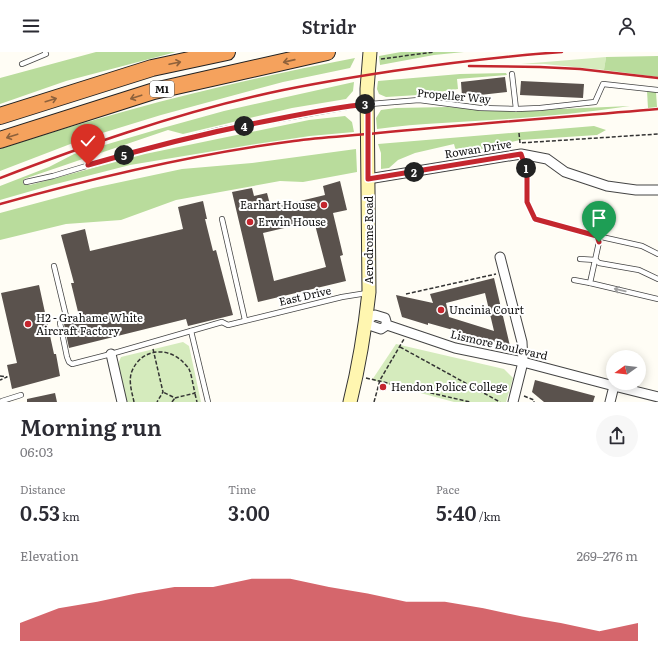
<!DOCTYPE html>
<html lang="en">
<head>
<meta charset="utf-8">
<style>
	:root { --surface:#fff; --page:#f7f7f7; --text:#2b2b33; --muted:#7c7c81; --accent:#c4262e }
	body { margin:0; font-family:Literata,serif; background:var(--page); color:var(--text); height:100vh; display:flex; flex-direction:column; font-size:15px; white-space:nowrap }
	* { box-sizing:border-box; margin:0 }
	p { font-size:13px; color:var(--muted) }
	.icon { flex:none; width:22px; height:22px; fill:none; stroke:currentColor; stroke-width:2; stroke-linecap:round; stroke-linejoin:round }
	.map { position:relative; height:350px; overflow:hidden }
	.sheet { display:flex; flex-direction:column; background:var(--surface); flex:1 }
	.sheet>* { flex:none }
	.needle { width:26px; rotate:255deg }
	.buttons { position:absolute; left:606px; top:298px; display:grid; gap:8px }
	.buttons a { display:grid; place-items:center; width:40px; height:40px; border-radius:50%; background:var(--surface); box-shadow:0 2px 10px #0003; font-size:20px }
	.pin { position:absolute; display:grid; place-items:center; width:34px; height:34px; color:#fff; margin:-41px -17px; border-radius:50% 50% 50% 0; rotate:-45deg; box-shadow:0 0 4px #0007 }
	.pin .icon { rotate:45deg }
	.km { position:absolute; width:20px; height:20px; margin:-10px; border-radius:50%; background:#222; color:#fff; font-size:11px; line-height:20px; text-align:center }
	.round { display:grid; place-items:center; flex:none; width:42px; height:42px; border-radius:21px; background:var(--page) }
	.overview { display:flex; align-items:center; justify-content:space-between; height:68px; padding:0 20px }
	h1 { font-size:22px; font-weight:600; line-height:30px }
	.metrics { display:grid; grid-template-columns:repeat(3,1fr); gap:6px; height:68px; padding:4px 20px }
	.metrics div { display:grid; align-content:center }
	.metrics b { font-size:20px; font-weight:600 }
	.metrics small { font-size:11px; font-weight:400 }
	.metrics p { font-size:11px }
	.chart { height:112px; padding:8px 20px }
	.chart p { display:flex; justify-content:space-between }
	.chart svg { width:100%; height:72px; margin-top:4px; fill:var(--accent); opacity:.7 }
	header { display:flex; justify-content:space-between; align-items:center; height:52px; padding:0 20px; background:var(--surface); font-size:18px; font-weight:600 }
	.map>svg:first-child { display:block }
	.green { fill:#d5ebbd }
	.forest { fill:#b9dc9c }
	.building { fill:#5a524d; fill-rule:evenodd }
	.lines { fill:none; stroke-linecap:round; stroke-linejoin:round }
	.lane-casing { stroke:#444; stroke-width:6 }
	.street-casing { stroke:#444; stroke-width:11 }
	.secondary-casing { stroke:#333; stroke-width:15 }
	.highway-casing { stroke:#222; stroke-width:18 }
	.path { stroke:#333; stroke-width:1.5; stroke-dasharray:4 2; stroke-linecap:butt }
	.lane { stroke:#fff; stroke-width:4.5 }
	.street { stroke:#fff; stroke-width:9 }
	.secondary { stroke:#fff6b0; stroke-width:13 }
	.highway { stroke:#f5a25d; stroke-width:16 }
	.rail { stroke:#c4262e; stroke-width:2.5 }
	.oneway { stroke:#8e613b }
	.oneway2 { stroke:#a0a0a0 }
	.route-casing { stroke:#fff; stroke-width:8 }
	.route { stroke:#c4262e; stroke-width:5 }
	.poi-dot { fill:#c4262e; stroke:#fff; stroke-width:1.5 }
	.labels { text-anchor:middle; stroke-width:4; stroke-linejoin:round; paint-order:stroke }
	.shield { fill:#fff; stroke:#585858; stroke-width:1 }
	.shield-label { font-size:10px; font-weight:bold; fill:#111 }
	.street-label { font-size:11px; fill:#111; stroke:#fff }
	.poi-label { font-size:11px; fill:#111; stroke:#fff; text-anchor:start }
</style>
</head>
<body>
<header><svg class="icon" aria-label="menu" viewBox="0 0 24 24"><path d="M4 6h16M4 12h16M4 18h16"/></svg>Stridr<svg class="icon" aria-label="person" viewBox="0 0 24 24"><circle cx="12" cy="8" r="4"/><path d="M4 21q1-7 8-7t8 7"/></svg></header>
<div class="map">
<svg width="658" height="350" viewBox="0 0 658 350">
	<rect width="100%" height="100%" fill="#fffdf5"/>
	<g class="green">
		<polygon points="606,5 604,18 544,12 521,12"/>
		<polygon points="183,290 189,294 201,350 126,350 118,312 121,305"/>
		<polygon points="396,292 504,317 513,326 506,350 454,350 372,328"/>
	</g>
	<g class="forest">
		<polygon points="96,0 176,0 66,29 0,52 0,26"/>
		<polygon points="401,0 464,0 434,3 380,13 379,4"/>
		<polygon points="658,4 658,25 604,18 606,5"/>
		<path d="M355 6 350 16 283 30 161 63 86 86 0 119V97C118 58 234 29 355 6Z"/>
		<polygon points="506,21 507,23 457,27 458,37 418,43 386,45 379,42 377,37 378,29 460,22"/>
		<polygon points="354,30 353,39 346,47 292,56 183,82 168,78 24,127 23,132 30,133 145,102 309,68 345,64 352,70 354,80 310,84 256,92 130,113 52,133 0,148 0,134 49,115 74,102 159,77 224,59"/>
		<polygon points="647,39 656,40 657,55 648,56"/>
		<path d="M630 54C589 60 549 64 508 67 464 70 420 71 377 77L376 66 381 58 396 56 448 55 514 59Z"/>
		<polygon points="594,74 606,78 597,83 520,88 457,103 454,92 415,101 398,108 389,116 381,117 381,101 378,92"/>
		<polygon points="356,97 357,120 303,130 280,129 176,148 121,168 66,172 0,188 0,161 93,136 182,117 252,111"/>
	</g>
	<g class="building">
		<polygon points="505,25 507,40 462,45 461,30"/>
		<polygon points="521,29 584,32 583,46 520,43"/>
		<path d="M340 129 347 158 333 161 343 203 340 204 346 229 258 250 232 140 252 136 254 144 267 141 271 156 325 143 323 134ZM314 169 326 215 274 229 263 181Z"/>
		<polygon points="203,149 207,167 205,167 213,199 216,198 233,263 188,274 186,267 69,296 64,272 80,268 71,231 74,231 61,183 85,177 90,199 183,177 178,155"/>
		<path d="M494 226 510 294 428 271V273L402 265 396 243 433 251 430 242ZM485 241 494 279 449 265 446 251Z"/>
		<polygon points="39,233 54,302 56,302 60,324 12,337 7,313 17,311 1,241"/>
		<polygon points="535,328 595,344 593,350 544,350 532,340"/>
		<polygon points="55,341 57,350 27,350 27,347"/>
	</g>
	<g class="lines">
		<defs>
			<g id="lane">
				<polyline points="22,12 46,2 45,0"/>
				<polyline points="512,22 516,57"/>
				<polyline points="521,102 527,119 527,150 535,167 597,184 599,190 590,231 658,247"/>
				<polyline points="26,130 53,124 123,103 219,78 358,53 419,48 480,56 516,57 540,56 595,50 603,32 658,38"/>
				<polyline points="222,167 245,268"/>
				<polyline points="597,184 642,194 658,202"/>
				<polyline points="580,207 596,208 599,211 639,218 658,227"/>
				<polyline points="54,214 66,264 65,267 62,268 60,271 67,305 69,310 72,312 111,302 222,270 228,273 342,245 367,241"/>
				<polyline points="574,228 590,231"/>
				<polyline points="191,279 208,350"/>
				<polyline points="2,350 2,349 21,343"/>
			</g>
			<g id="street">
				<polyline points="368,127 521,102 547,107 565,120 607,134 636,138 658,138"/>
				<polyline points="500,205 522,290 523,310 513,350"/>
				<polyline points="387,273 385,266 375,263 366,268 372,274 381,277 387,273 455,296 523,310 614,334 610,350"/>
				<polyline points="111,302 122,350"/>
				<polyline points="614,334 658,345"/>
			</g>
			<path id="secondary" d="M350 350C359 314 365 277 369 240L367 37 370 0"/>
			<g id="highway">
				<polyline points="0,64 152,16 227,0"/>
				<polyline points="0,88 154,39 327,0"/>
			</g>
		</defs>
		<use href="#lane" class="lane-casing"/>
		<use href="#street" class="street-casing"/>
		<use href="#secondary" class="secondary-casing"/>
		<use href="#highway" class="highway-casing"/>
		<g class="path">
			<polyline points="381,7 434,0"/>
			<polyline points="519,81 520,91 658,82"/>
			<polyline points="406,242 496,222"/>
			<polyline points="400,295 500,350"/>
			<polyline points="153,297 163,340 157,350"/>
			<polyline points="0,324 7,325 0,328"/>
			<polyline points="366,326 470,350"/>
			<polyline points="195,342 197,350"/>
			<polyline points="524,344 534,348 534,350"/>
			<path d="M134 350C132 340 128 329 132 319 141 297 167 294 183 310 185 312 188 315 189 317 192 324 193 334 195 341L175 346 163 340"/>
			<polyline points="172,350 175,346"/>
			<polyline points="374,350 380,328 404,287"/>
		</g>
		<use href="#lane" class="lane"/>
		<use href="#street" class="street"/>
		<use href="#secondary" class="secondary"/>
		<use href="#highway" class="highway"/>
		<g class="rail">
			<polyline points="469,14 540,15 580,17 658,26"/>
			<path d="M0 126C84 94 169 64 256 44 302 33 347 26 393 19 449 11 505 4 562 0"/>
			<path d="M0 152C97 125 195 102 294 89 322 85 350 84 378 81 471 72 565 65 658 57"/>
		</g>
	</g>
	<defs><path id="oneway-shaft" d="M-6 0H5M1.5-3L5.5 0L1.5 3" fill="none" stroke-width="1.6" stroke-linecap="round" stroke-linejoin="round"/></defs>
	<g class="oneway">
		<use href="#oneway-shaft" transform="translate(289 9) rotate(167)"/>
		<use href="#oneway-shaft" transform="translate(175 11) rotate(-12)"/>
		<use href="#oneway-shaft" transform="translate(136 45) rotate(162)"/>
		<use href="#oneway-shaft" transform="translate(51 48) rotate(-17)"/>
		<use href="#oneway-shaft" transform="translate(12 84) rotate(162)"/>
	</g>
	<use class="oneway2" href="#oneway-shaft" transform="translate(620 238) rotate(-167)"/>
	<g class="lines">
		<defs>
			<path id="route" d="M88 113C150 95 214 79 277 67 307 61 337 55 368 52V127L521 102 527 119V150L535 167 597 184 599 190"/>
		</defs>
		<use href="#route" class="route-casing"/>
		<use href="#route" class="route"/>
	</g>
	<g class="poi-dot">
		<circle cx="324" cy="153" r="4"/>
		<circle cx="250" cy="170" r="4"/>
		<circle cx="441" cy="258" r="4"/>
		<circle cx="28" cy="272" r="4"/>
		<circle cx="383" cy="335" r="4"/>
	</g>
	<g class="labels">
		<rect class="shield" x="150" y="29" width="24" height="16" rx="3"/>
		<g class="shield-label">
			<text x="162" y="41">M1</text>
		</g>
		<g class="street-label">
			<text transform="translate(454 44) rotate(5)" y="4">Propeller Way</text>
			<text transform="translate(478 97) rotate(-9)" y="4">Rowan Drive</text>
			<text transform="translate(369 188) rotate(-90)" y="4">Aerodrome Road</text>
			<text transform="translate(305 244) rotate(-13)" y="4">East Drive</text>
			<text transform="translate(499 293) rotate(13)" y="4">Lismore Boulevard</text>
		</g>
		<g class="poi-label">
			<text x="316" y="157" text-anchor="end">Earhart House</text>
			<text x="258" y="174">Erwin House</text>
			<text x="449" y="262">Uncinia Court</text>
			<text x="36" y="270">H2 - Grahame White<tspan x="36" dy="13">Aircraft Factory</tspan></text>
			<text x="391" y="339">Hendon Police College</text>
		</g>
	</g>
</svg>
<div class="buttons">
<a><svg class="needle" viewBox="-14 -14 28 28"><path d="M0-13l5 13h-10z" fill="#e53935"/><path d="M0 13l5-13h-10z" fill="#7c7c81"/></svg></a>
</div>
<div class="pin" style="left:599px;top:190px;background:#1e9e55"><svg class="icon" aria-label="arrive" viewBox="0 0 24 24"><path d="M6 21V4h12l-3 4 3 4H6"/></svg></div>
<div class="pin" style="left:88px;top:113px;background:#d93025"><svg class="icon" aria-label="check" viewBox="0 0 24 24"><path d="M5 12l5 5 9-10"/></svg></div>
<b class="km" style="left:526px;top:116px">1</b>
<b class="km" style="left:414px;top:120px">2</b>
<b class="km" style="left:365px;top:52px">3</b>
<b class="km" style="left:244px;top:74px">4</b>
<b class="km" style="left:124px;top:103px">5</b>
</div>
<section class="sheet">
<div class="overview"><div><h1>Morning run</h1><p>06:03</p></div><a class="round"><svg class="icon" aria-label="share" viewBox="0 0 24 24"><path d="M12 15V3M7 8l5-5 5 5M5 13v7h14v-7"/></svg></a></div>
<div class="metrics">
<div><p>Distance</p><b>0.53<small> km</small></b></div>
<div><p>Time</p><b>3:00</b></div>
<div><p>Pace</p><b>5:40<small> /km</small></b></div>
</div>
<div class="chart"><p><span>Elevation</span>269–276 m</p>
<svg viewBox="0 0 160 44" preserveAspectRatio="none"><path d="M0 44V33L10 24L20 20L30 15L40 11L50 11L60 6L70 6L80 11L90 15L100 20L110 20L120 24L130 29L140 33L150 38L160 33V44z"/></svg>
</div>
</section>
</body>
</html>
